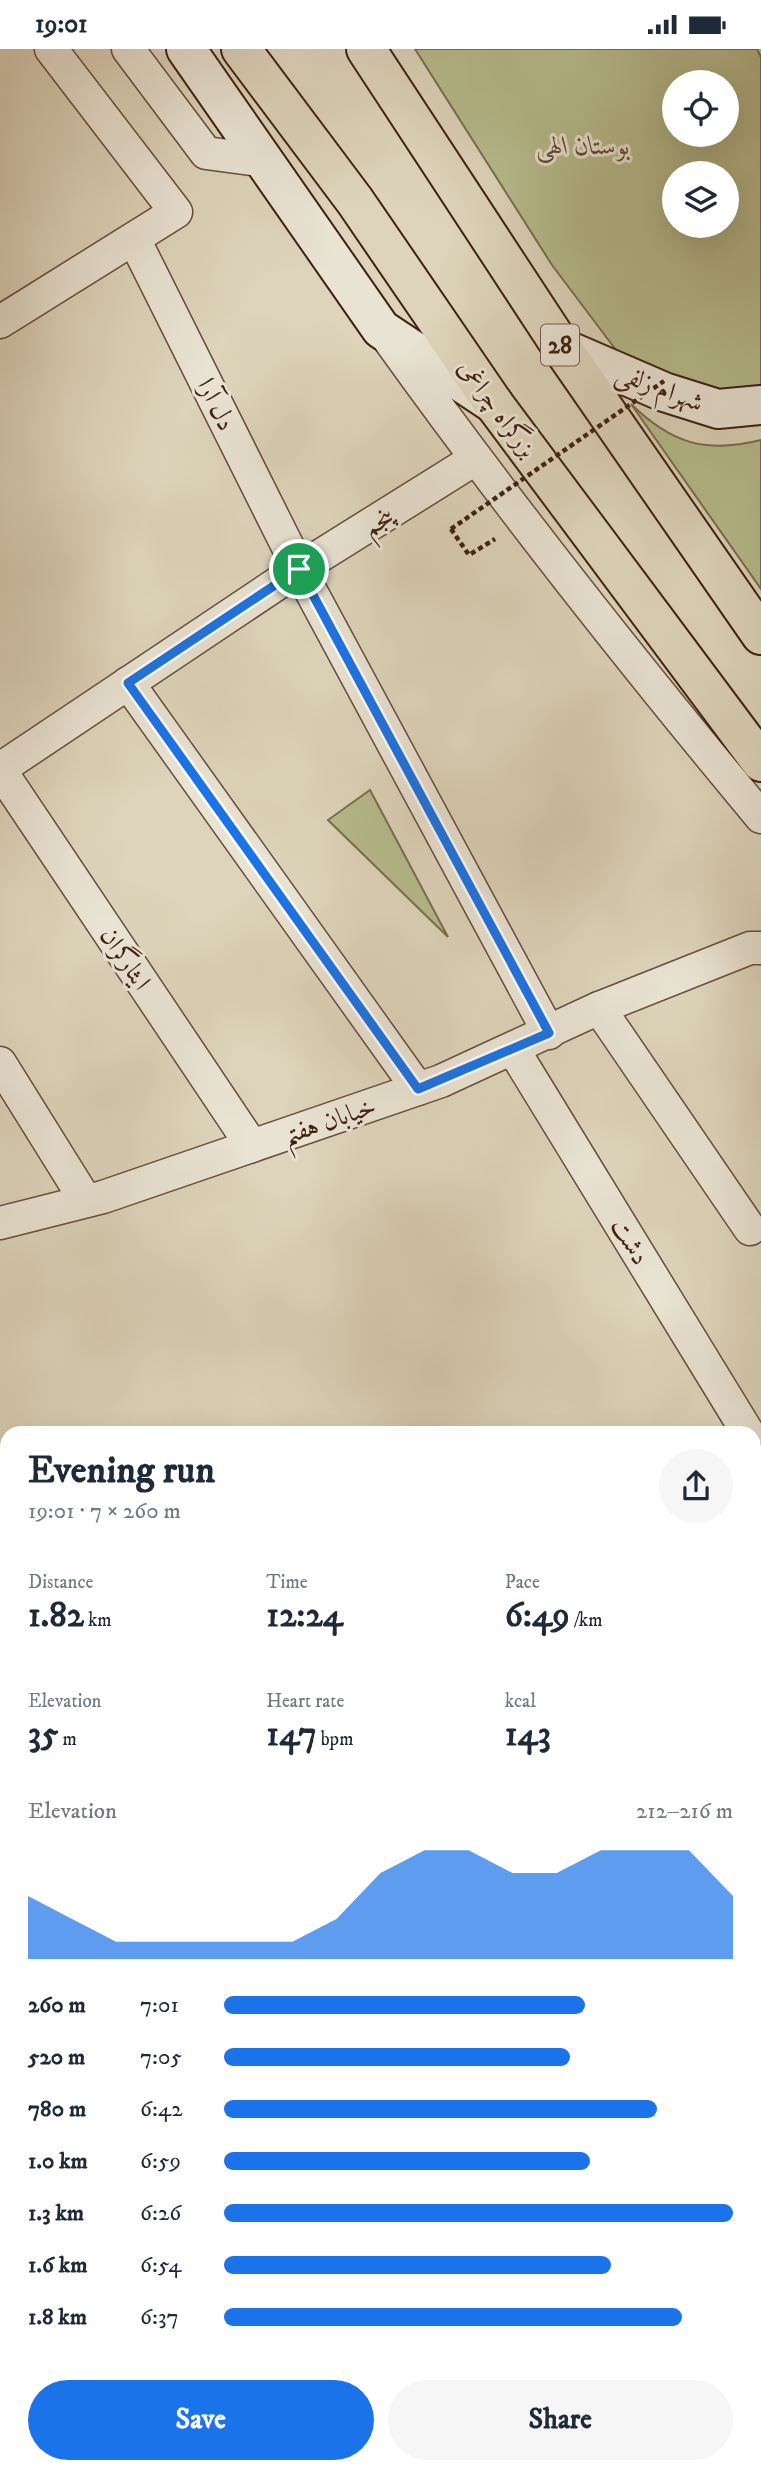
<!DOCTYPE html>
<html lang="en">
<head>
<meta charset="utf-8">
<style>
	:root { --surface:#fff; --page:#f6f6f7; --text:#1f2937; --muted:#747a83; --accent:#1a73e8 }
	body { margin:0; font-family:"IM FELL DW Pica",Amiri,serif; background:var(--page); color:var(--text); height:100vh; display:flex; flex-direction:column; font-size:26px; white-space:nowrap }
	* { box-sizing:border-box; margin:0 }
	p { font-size:23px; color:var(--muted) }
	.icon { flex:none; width:38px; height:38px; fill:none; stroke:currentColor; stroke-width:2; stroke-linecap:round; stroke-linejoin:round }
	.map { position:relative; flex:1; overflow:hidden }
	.drawer { position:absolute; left:0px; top:1377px; width:761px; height:1048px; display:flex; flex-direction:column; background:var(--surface); border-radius:21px 21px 0 0; box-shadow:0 7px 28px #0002 }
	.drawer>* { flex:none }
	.fabs { position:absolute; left:662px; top:21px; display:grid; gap:14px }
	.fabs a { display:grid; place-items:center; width:77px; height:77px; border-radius:50%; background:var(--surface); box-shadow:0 7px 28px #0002; font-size:35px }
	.pin { position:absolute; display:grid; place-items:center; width:60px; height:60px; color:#fff; margin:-30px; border:4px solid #fff; border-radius:50%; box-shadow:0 2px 7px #0007 }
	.round { display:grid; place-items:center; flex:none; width:74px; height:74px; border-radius:37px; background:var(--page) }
	.summary { display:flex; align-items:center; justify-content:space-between; height:119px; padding:0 28px }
	h1 { font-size:38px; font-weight:800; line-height:52px }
	.stats { display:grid; grid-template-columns:repeat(3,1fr); gap:10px; height:119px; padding:7px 28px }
	.stats div { display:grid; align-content:center }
	.stats b { font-size:35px; font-weight:800 }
	.stats small { font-size:19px; font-weight:400 }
	.stats p { font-size:19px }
	.chart { height:196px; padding:14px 28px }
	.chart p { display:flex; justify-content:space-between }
	.chart svg { width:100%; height:126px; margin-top:7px; fill:var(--accent); opacity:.7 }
	.cta { display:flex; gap:14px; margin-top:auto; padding:14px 28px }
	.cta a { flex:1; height:80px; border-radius:42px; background:var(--accent); color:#fff; font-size:28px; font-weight:800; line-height:80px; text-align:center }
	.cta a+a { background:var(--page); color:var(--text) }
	ul { padding:0 28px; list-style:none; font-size:23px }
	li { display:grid; grid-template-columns:112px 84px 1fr; align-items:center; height:52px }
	li i { height:18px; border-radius:9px; background:var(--accent) }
	.status { display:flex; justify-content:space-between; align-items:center; height:49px; padding:0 35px; background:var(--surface); direction:ltr }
	.status svg { height:19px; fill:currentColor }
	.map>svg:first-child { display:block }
	.green { fill:#b6bb8d; stroke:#7b6e4f; stroke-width:2; fill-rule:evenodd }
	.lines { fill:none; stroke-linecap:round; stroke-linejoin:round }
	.minor-casing { stroke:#674d3c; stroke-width:35 }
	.tertiary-casing { stroke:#674d3c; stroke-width:42 }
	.secondary-casing { stroke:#402011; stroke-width:42 }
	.trunk-casing { stroke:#402011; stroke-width:42 }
	.path { stroke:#402011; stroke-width:4.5; stroke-dasharray:5 3.5; stroke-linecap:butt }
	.minor { stroke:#e9e3d3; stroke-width:32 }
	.tertiary { stroke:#e9e3d3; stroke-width:38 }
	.secondary { stroke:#e9e3d3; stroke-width:38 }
	.trunk { stroke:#ddd4bb; stroke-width:38 }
	.path-bridge { stroke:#402011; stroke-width:4.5; stroke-dasharray:5 3.5; stroke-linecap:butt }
	.route-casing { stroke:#fff; stroke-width:14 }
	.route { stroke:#1a73e8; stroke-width:9 }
	.labels { text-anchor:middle; stroke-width:6; stroke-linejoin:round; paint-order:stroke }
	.shield { fill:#e9e3d3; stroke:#735a4b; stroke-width:2 }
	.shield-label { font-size:24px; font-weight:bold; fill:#402011 }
	.park-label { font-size:26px; font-style:italic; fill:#5e4730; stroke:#e9e3d3 }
	.street-label { font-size:26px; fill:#402011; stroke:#e9e3d3 }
</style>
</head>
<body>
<div class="status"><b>19:01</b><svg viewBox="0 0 49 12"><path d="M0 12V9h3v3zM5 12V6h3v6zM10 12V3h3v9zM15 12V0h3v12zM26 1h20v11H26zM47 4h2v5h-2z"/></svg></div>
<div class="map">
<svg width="761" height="2425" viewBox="0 0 761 2425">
	<rect width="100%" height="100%" fill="#ddd4bb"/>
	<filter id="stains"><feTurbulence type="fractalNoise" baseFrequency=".00286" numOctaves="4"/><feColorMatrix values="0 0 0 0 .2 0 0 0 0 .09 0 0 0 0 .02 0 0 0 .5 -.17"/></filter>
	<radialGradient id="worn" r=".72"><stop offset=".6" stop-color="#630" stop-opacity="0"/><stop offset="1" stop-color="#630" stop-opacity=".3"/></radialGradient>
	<g class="green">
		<path d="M415 0H757L761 8V358L625 313 552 216ZM674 33H726V86H674ZM674 124H726V177H674Z"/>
		<path d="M631 355C671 394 705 405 761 391V540Z"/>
		<polygon points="370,741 448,888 328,771"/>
		<polygon points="0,1478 7,1488 7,1998 0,2002"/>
	</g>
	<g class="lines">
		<defs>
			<g id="minor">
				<polyline points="128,0 206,104 267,112"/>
				<polyline points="134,190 299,520 549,984"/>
				<polyline points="0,273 176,163 51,0"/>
				<path d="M390 292C507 455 632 613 761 768"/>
				<polyline points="128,634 418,1040"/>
				<polyline points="0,720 299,520 475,410"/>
				<polyline points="0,721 252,1097"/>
				<polyline points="599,959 750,1180"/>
				<polyline points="513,1000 748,1384"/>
				<polyline points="0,1014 86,1152"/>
				<polyline points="0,1174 103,1148 441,1032 599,959 750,899 761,899"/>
				<polyline points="754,1453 761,1449"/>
				<polyline points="0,2076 7,2091"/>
				<polyline points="152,2418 155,2425"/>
				<polyline points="368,2418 371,2425"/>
			</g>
			<g id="tertiary">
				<polyline points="754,2027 761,2024"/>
				<polyline points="0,2380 7,2376"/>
			</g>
			<g id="secondary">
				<polyline points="186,0 381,280 494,355"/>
				<polyline points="562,299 664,343 718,360 761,356"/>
				<polyline points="0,1417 7,1426"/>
				<polyline points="737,2418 742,2425"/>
			</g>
			<g id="trunk">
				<polyline points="241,0 355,152 494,355 761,713"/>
				<polyline points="366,0 562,299 761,586"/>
			</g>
		</defs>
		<use href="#minor" class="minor-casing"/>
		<use href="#tertiary" class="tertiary-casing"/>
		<use href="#secondary" class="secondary-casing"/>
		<use href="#trunk" class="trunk-casing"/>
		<g class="path">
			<polyline points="451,480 469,506 495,490"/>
			<polyline points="0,1510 7,1507"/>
			<polyline points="0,2007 7,2004"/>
		</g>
		<use href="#minor" class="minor"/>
		<use href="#tertiary" class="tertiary"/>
		<use href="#secondary" class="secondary"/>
		<use href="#trunk" class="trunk"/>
		<polyline class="path-bridge" points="451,480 664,332"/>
	</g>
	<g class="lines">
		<defs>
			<polygon id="route" points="299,520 549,984 418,1040 128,634"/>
		</defs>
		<use href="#route" class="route-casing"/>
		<use href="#route" class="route"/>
	</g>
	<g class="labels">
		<rect class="shield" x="541" y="275.5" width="38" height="41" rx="5"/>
		<g class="shield-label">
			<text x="560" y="304">28</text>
		</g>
		<g class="park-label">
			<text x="583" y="105">بوستان الهی</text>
		</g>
		<g class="street-label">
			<text transform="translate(660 338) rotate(21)" y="9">شهرام زلفی</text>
			<text transform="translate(217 355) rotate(64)" y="9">دل آرا</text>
			<text transform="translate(498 359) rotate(54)" y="9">بزرگراه چراغی</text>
			<text transform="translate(378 472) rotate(-31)" y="9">پنجم</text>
			<text transform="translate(126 909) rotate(56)" y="9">ایثارگران</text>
			<text transform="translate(329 1071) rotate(-19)" y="9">خیابان هفتم</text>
			<text transform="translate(631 1192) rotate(59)" y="9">دشت</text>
		</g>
	</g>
	<rect width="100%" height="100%" filter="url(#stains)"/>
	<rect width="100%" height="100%" fill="url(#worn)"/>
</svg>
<div class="fabs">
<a><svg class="icon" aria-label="locate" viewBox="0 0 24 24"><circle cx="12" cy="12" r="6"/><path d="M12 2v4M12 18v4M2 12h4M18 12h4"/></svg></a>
<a><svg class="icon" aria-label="layers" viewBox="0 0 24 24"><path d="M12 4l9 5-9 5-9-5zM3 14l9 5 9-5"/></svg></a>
</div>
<div class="pin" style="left:299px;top:520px;background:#1e9e55"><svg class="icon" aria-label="arrive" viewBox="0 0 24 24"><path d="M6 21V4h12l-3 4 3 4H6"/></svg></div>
<section class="drawer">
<div class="summary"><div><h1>Evening run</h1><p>19:01 · 7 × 260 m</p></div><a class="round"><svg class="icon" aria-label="share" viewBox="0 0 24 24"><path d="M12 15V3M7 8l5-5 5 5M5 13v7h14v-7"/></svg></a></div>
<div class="stats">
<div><p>Distance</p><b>1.82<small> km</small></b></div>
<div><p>Time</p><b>12:24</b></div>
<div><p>Pace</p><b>6:49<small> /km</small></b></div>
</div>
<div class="stats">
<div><p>Elevation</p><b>35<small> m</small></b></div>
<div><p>Heart rate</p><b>147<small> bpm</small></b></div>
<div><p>kcal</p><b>143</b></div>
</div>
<div class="chart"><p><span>Elevation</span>212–216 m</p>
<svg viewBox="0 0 160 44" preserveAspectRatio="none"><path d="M0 44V22L10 30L20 38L30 38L40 38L50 38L60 38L70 30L80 14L90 6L100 6L110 14L120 14L130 6L140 6L150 6L160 22V44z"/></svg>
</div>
<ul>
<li><b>260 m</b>7:01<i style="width:71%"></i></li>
<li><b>520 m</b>7:05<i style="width:68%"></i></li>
<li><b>780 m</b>6:42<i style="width:85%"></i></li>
<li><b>1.0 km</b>6:59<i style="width:72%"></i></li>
<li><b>1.3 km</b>6:26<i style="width:100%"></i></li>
<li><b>1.6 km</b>6:54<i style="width:76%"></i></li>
<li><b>1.8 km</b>6:37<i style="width:90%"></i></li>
</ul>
<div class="cta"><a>Save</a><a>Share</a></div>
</section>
</div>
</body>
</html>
